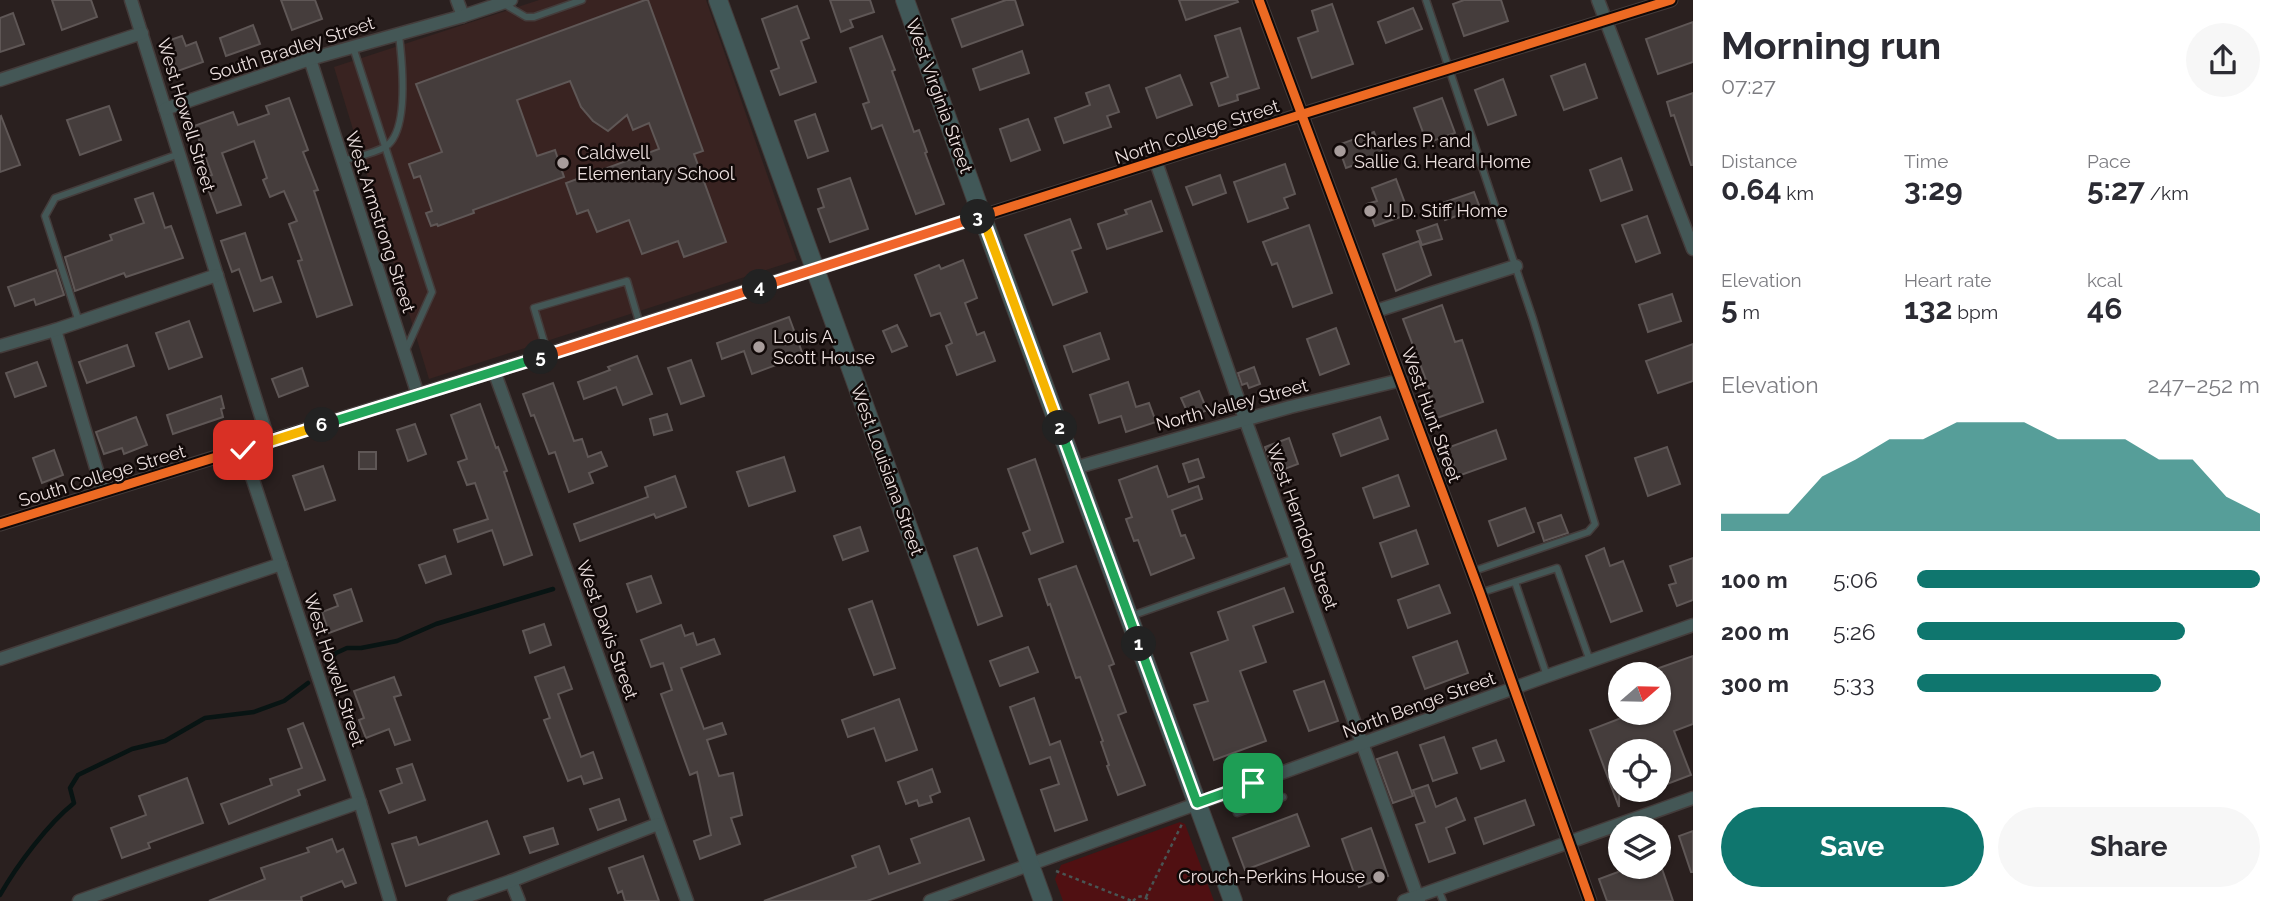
<!DOCTYPE html>
<html lang="en">
<head>
<meta charset="utf-8">
<style>
	:root { --surface:#fff; --page:#f7f7f7; --text:#2b2b33; --muted:#7c7c81; --accent:#0f766e }
	body { margin:0; font-family:Raleway,sans-serif; background:var(--page); color:var(--text); height:100vh; display:flex; flex-direction:column; font-size:26px; white-space:nowrap }
	* { box-sizing:border-box; margin:0 }
	p { font-size:23px; color:var(--muted) }
	.icon { flex:none; width:38px; height:38px; fill:none; stroke:currentColor; stroke-width:2; stroke-linecap:round; stroke-linejoin:round }
	.map { position:relative; flex:1; overflow:hidden }
	.drawer { display:flex; flex-direction:column; background:var(--surface); width:595px }
	.drawer>* { flex:none }
	.needle { width:46px; rotate:70deg }
	.buttons { position:absolute; left:1608px; top:662px; display:grid; gap:14px }
	.buttons a { display:grid; place-items:center; width:63px; height:63px; border-radius:50%; background:var(--surface); box-shadow:0 2px 5px #0004; font-size:35px }
	.pin { position:absolute; display:grid; place-items:center; width:60px; height:60px; color:#fff; margin:-30px; border-radius:14px; box-shadow:0 4px 10px #0006 }
	.km { position:absolute; width:35px; height:35px; margin:-18px; border-radius:50%; background:#222; color:#fff; font-size:19px; line-height:35px; text-align:center }
	.round { display:grid; place-items:center; flex:none; width:74px; height:74px; border-radius:37px; background:var(--page) }
	.overview { display:flex; align-items:center; justify-content:space-between; height:119px; padding:0 28px }
	h1 { font-size:38px; font-weight:700; line-height:52px }
	.stats { display:grid; grid-template-columns:repeat(3,1fr); gap:10px; height:119px; padding:7px 28px }
	.stats div { display:grid; align-content:center }
	.stats b { font-size:30px; font-weight:700 }
	.stats small { font-size:19px; font-weight:400 }
	.stats p { font-size:19px }
	.chart { height:196px; padding:14px 28px }
	.chart p { display:flex; justify-content:space-between }
	.chart svg { width:100%; height:126px; margin-top:7px; fill:var(--accent); opacity:.7 }
	.primary-button { display:flex; gap:14px; margin-top:auto; padding:14px 28px }
	.primary-button a { flex:1; height:80px; border-radius:42px; background:var(--accent); color:#fff; font-size:28px; font-weight:700; line-height:80px; text-align:center }
	.primary-button a+a { background:var(--page); color:var(--text) }
	ul { padding:0 28px; list-style:none; font-size:23px }
	li { display:grid; grid-template-columns:112px 84px 1fr; align-items:center; height:52px }
	li i { height:18px; border-radius:9px; background:var(--accent) }
	main { display:flex; flex:1; min-height:0 }
	.map>svg:first-child { display:block }
	.built { fill:#392321 }
	.green { fill:#501012 }
	.lines { fill:none; stroke-linecap:round; stroke-linejoin:round }
	.stream { stroke:#081413; stroke-width:4.5 }
	.building { fill:#453d3c; stroke:#5f5756; stroke-width:2 }
	.service-casing { stroke:#443c3b; stroke-width:9 }
	.minor-casing { stroke:#443c3b; stroke-width:15 }
	.secondary-casing { stroke:#443c3b; stroke-width:20 }
	.path { stroke:#495554; stroke-width:2.5; stroke-dasharray:3.5 3.5; stroke-linecap:butt }
	.service { stroke:#445756; stroke-width:6 }
	.minor { stroke:#445756; stroke-width:12 }
	.secondary { stroke:#415858; stroke-width:18 }
	.cycleway-casing { stroke:#110908; stroke-width:13 }
	.cycleway { stroke:#ed6a23; stroke-width:9 }
	.split-1-casing { stroke:#fff; stroke-width:14 }
	.split-2-casing { stroke:#fff; stroke-width:14 }
	.split-3-casing { stroke:#fff; stroke-width:14 }
	.split-4-casing { stroke:#fff; stroke-width:14 }
	.split-5-casing { stroke:#fff; stroke-width:14 }
	.split-6-casing { stroke:#fff; stroke-width:14 }
	.split-7-casing { stroke:#fff; stroke-width:14 }
	.split-1 { stroke:#22a559; stroke-width:9 }
	.split-2 { stroke:#22a559; stroke-width:9 }
	.split-3 { stroke:#f5b400; stroke-width:9 }
	.split-4 { stroke:#f0652b; stroke-width:9 }
	.split-5 { stroke:#f0652b; stroke-width:9 }
	.split-6 { stroke:#22a559; stroke-width:9 }
	.split-7 { stroke:#f5b400; stroke-width:9 }
	.poi-dot { fill:#a89d9c; stroke:#110908; stroke-width:2.5 }
	.labels { text-anchor:middle; stroke-width:5; stroke-linejoin:round; paint-order:stroke }
	.street-label { font-size:18px; fill:#ece0df; stroke:#110908 }
	.poi-label { font-size:18px; fill:#ece0df; stroke:#110908; text-anchor:start }
</style>
</head>
<body>
<main>
<div class="map">
<svg width="1693" height="901" viewBox="0 0 1693 901">
	<rect width="100%" height="100%" fill="#2a201f"/>
	<polygon class="built" points="539,0 706,0 797,260 429,379 334,67"/>
	<polygon class="green" points="1180,822 1185,824 1214,901 1063,901 1055,879 1061,865"/>
	<g class="lines">
		<g class="stream">
			<polyline points="327,663 336,653 347,648 361,648 397,641 436,624 553,589"/>
			<path d="M0 895C17 865 48 824 74 803L70 788 78 775 132 749 165 741 205 718 254 712 284 701 308 683"/>
		</g>
	</g>
	<g class="building">
		<polygon points="52,0 91,0 97,17 62,30"/>
		<polygon points="281,0 315,0 322,19 292,30"/>
		<polygon points="645,0 648,0 703,151 694,154 726,242 684,257 678,241 642,254 629,220 597,232 588,210 577,214 566,183 659,149 649,123 633,130 627,115 608,131 593,121 581,107 570,81 517,100 537,156 555,150 564,177 473,210 474,213 438,226 437,224 431,226 426,213 432,211 420,176 414,178 409,164 442,152 416,84"/>
		<polygon points="830,0 870,0 874,12 850,20 853,27 841,32"/>
		<polygon points="1006,0 1015,0 1023,25 962,47 952,19"/>
		<polygon points="1179,0 1237,0 1238,2 1186,20"/>
		<polygon points="1464,0 1501,0 1508,21 1464,36 1453,4"/>
		<polygon points="1332,4 1353,64 1312,78 1298,38 1318,31 1312,11"/>
		<polygon points="797,6 809,38 801,41 816,82 780,95 771,71 779,68 762,19"/>
		<polygon points="1413,8 1422,29 1386,43 1378,22"/>
		<polygon points="13,13 24,44 0,52 0,18"/>
		<polygon points="1693,22 1693,62 1658,74 1646,39"/>
		<polygon points="253,25 260,44 226,56 220,38"/>
		<polygon points="1240,28 1259,88 1237,95 1238,100 1219,106 1211,83 1228,77 1215,36"/>
		<polygon points="182,36 186,46 196,42 203,62 175,72 164,42"/>
		<polygon points="882,36 895,70 892,71 914,132 919,130 927,152 925,153 944,204 916,214 882,125 872,129 863,104 869,102 850,48"/>
		<polygon points="1022,51 1029,73 980,90 973,69"/>
		<polygon points="1585,64 1597,98 1564,110 1551,76"/>
		<polygon points="1180,75 1192,105 1157,118 1146,88"/>
		<polygon points="1503,79 1516,115 1488,125 1475,90"/>
		<polygon points="1109,85 1119,112 1107,116 1111,127 1064,143 1055,118 1090,105 1086,93"/>
		<polygon points="1693,93 1693,165 1691,165 1674,115 1671,116 1667,102"/>
		<polygon points="289,98 308,150 303,152 318,190 314,191 352,305 317,317 298,261 302,260 289,224 297,221 284,191 270,197 263,180 267,178 254,141 222,153 241,205 217,213 204,178 212,175 194,126 233,112 238,125 269,114 266,106"/>
		<polygon points="1442,98 1455,133 1427,143 1414,108"/>
		<polygon points="109,106 121,140 80,155 67,120"/>
		<polygon points="815,114 828,151 808,158 795,121"/>
		<polygon points="1,116 20,165 0,172 0,117"/>
		<polygon points="1028,119 1040,150 1011,161 1000,129"/>
		<polygon points="1374,132 1383,155 1346,168 1338,145"/>
		<polygon points="1621,158 1632,190 1601,201 1590,170"/>
		<polygon points="1285,164 1295,194 1284,198 1288,208 1248,222 1234,182"/>
		<polygon points="1220,175 1226,193 1193,205 1186,187"/>
		<polygon points="850,178 868,229 830,242 818,209 824,207 818,189"/>
		<polygon points="1396,179 1409,214 1375,226 1367,204 1377,201 1372,188"/>
		<polygon points="1474,192 1480,208 1445,220 1439,204"/>
		<polygon points="153,193 165,228 171,226 183,258 126,277 124,273 75,291 65,257 112,240 110,235 144,223 135,199"/>
		<polygon points="1151,201 1162,231 1107,249 1098,224 1127,214 1125,210"/>
		<polygon points="1647,216 1660,253 1636,262 1622,225"/>
		<polygon points="1070,219 1081,248 1072,251 1087,292 1053,305 1025,235"/>
		<polygon points="1437,224 1442,239 1422,245 1417,231"/>
		<polygon points="1309,225 1332,293 1293,307 1277,263 1272,265 1263,242"/>
		<polygon points="245,233 261,281 272,277 281,302 254,311 239,269 232,272 221,241"/>
		<polygon points="1419,241 1431,275 1396,291 1383,254"/>
		<polygon points="963,260 977,298 965,303 977,335 984,332 995,361 957,375 946,346 952,343 940,313 931,316 915,275 939,265 941,269"/>
		<polygon points="56,270 64,295 36,305 34,299 15,306 8,287"/>
		<polygon points="1672,294 1681,321 1648,332 1639,305"/>
		<polygon points="1442,305 1455,342 1462,340 1483,402 1437,418 1429,397 1432,396 1403,319"/>
		<polygon points="789,317 803,355 752,374 744,351 722,359 717,343"/>
		<polygon points="189,321 202,357 169,369 156,333"/>
		<polygon points="897,325 907,346 892,352 883,331"/>
		<polygon points="1336,328 1349,364 1320,375 1307,339"/>
		<polygon points="1100,333 1109,359 1073,372 1064,346"/>
		<polygon points="1693,344 1693,381 1658,393 1646,361"/>
		<polygon points="127,345 134,366 87,383 79,362"/>
		<polygon points="637,356 652,394 623,405 616,387 584,399 578,382 610,370 608,367"/>
		<polygon points="691,360 704,396 681,404 668,368"/>
		<polygon points="37,362 46,386 15,397 6,373"/>
		<polygon points="1254,367 1260,384 1249,388 1247,383 1242,385 1238,373"/>
		<polygon points="302,368 308,386 279,397 272,379"/>
		<polygon points="1128,382 1136,407 1149,403 1156,422 1126,432 1121,416 1099,423 1090,395"/>
		<polygon points="553,383 574,441 582,439 588,457 601,452 607,466 589,473 593,483 569,492 555,452 549,454 534,415 531,416 523,394"/>
		<polygon points="1199,391 1207,410 1190,418 1181,398"/>
		<polygon points="221,396 224,408 221,409 223,417 173,434 167,415"/>
		<polygon points="480,404 496,448 498,447 507,471 504,472 532,555 504,565 492,530 458,542 454,530 488,519 475,483 467,485 458,462 467,459 451,415"/>
		<polygon points="667,414 672,430 654,435 650,419"/>
		<polygon points="136,417 147,445 124,454 122,448 104,454 96,432"/>
		<polygon points="1380,417 1388,439 1341,456 1333,434"/>
		<polygon points="415,424 426,454 408,461 397,430"/>
		<polygon points="1496,430 1506,459 1458,476 1447,448"/>
		<polygon points="1289,438 1298,464 1274,473 1265,447"/>
		<polygon points="1667,447 1680,484 1648,496 1635,458"/>
		<polygon points="54,450 63,475 42,483 33,458"/>
		<rect x="359" y="452" width="17" height="17"/>
		<polygon points="784,457 795,491 749,506 737,472"/>
		<polygon points="1035,459 1063,542 1031,554 1023,533 1030,530 1008,469"/>
		<polygon points="1198,459 1204,477 1189,482 1183,464"/>
		<polygon points="323,466 335,500 305,510 293,476"/>
		<polygon points="1157,466 1168,497 1198,486 1202,499 1172,510 1181,536 1185,535 1194,558 1151,575 1138,540 1134,541 1126,519 1132,517 1119,480"/>
		<polygon points="1398,475 1409,506 1374,518 1363,488"/>
		<polygon points="675,476 686,507 656,518 654,514 580,541 574,524 648,497 645,487"/>
		<polygon points="1525,508 1534,532 1498,546 1489,521"/>
		<polygon points="1561,515 1568,533 1544,541 1538,523"/>
		<polygon points="860,527 868,551 843,560 834,536"/>
		<polygon points="1416,530 1428,564 1392,577 1380,543"/>
		<polygon points="977,548 1002,616 978,625 954,556"/>
		<polygon points="1604,548 1610,566 1623,561 1642,611 1611,622 1586,556"/>
		<polygon points="445,556 451,574 426,583 419,565"/>
		<polygon points="1693,558 1693,600 1677,606 1669,585 1676,583 1670,566"/>
		<polygon points="1076,566 1114,664 1109,666 1126,712 1118,715 1145,785 1118,795 1107,766 1109,765 1101,742 1103,741 1080,677 1076,678 1050,604 1048,605 1039,579"/>
		<polygon points="651,576 661,603 637,612 627,584"/>
		<polygon points="1439,585 1450,613 1408,628 1398,600"/>
		<polygon points="1284,588 1293,612 1253,626 1266,662 1240,671 1266,741 1214,760 1194,705 1208,701 1191,653 1228,640 1218,612"/>
		<polygon points="351,589 362,621 329,633 322,612 338,606 334,595"/>
		<polygon points="872,601 895,668 874,675 849,609"/>
		<polygon points="544,624 551,645 530,653 523,631"/>
		<polygon points="681,625 685,636 693,633 697,645 714,639 720,654 681,668 704,729 722,723 726,734 707,740 719,776 733,773 742,815 731,818 740,844 700,859 694,841 711,835 697,772 690,775 661,694 672,690 663,663 651,667 641,640"/>
		<polygon points="1457,641 1468,673 1425,689 1413,657"/>
		<polygon points="1028,647 1038,672 1000,686 990,661"/>
		<polygon points="1693,656 1693,724 1674,731 1691,775 1659,787 1659,751 1620,751 1619,807 1590,730 1624,717 1622,712 1659,712 1659,668"/>
		<polygon points="564,667 572,689 558,694 581,757 593,752 602,778 584,784 581,776 568,781 544,720 550,718 535,677"/>
		<polygon points="394,677 401,695 394,697 410,740 395,745 389,729 366,738 359,720 364,718 354,691"/>
		<polygon points="1324,681 1338,721 1309,731 1294,691"/>
		<polygon points="1034,698 1050,745 1060,741 1087,820 1055,831 1041,790 1059,784 1050,757 1030,764 1010,707"/>
		<polygon points="899,699 917,750 886,761 874,728 848,737 842,720"/>
		<polygon points="303,723 325,780 298,790 300,795 229,824 221,804 272,785 270,779 302,768 288,729"/>
		<polygon points="1444,737 1457,773 1433,781 1420,745"/>
		<polygon points="1496,740 1504,761 1481,769 1473,748"/>
		<polygon points="1397,752 1413,796 1393,803 1377,759"/>
		<polygon points="412,764 425,800 389,813 380,791 402,783 397,769"/>
		<polygon points="932,769 940,792 930,796 932,802 919,806 917,800 906,804 898,782"/>
		<polygon points="187,778 203,823 148,843 150,848 122,858 111,828 146,815 139,796"/>
		<polygon points="1428,785 1436,807 1456,798 1465,820 1446,828 1455,853 1429,862 1416,825 1425,822 1413,790"/>
		<polygon points="619,799 626,820 598,830 590,809"/>
		<polygon points="1525,800 1534,825 1484,844 1475,818"/>
		<polygon points="1297,814 1309,846 1245,870 1233,838"/>
		<polygon points="969,818 984,860 867,901 764,901 856,867 852,856 879,846 889,874 920,863 911,839"/>
		<polygon points="487,821 499,854 406,886 392,844 416,837 419,845"/>
		<polygon points="553,828 558,844 530,853 524,837"/>
		<polygon points="1371,828 1388,876 1359,887 1342,839"/>
		<polygon points="1693,831 1693,872 1691,872 1679,836"/>
		<polygon points="332,839 337,852 343,849 356,883 345,887 342,881 301,897 302,901 209,901 265,879 261,868 309,852 307,848"/>
		<polygon points="643,856 659,901 625,901 622,891 618,893 609,868"/>
		<polygon points="1634,866 1661,866 1673,901 1607,901 1599,879"/>
	</g>
	<g class="lines">
		<defs>
			<g id="service">
				<polyline points="1426,0 1533,319 1595,524 1588,532 1471,572"/>
				<polyline points="504,4 526,17 534,17 582,0"/>
				<polyline points="353,47 432,292 405,352"/>
				<path d="M342 161C355 157 373 154 385 147 410 132 402 60 399 35"/>
				<polyline points="79,322 45,216 55,198 179,154"/>
				<polyline points="548,355 534,308 627,281 640,325"/>
				<polyline points="1515,582 1547,676"/>
				<polyline points="1480,593 1557,568 1590,661"/>
				<polyline points="1131,616 1295,558"/>
				<polyline points="1253,784 1262,804"/>
				<polyline points="1237,813 1283,797"/>
				<polyline points="1438,889 1443,901"/>
			</g>
			<g id="minor">
				<polyline points="131,0 269,442"/>
				<polyline points="457,0 463,16"/>
				<polyline points="1259,0 1480,593 1590,901"/>
				<polyline points="1598,0 1693,249"/>
				<polyline points="310,59 418,395"/>
				<polyline points="0,80 142,33"/>
				<polyline points="165,109 310,59 463,16 511,0"/>
				<polyline points="1156,162 1245,419 1419,901"/>
				<polyline points="1376,311 1516,266"/>
				<polyline points="55,330 103,491"/>
				<polyline points="0,346 55,330 217,275"/>
				<polyline points="494,371 687,901"/>
				<polyline points="243,450 360,802 390,901"/>
				<polyline points="1074,468 1290,407 1401,380"/>
				<polyline points="0,524 494,371 1303,114 1671,0"/>
				<polyline points="0,659 281,564"/>
				<polyline points="511,881 519,901"/>
				<polyline points="79,901 360,802"/>
				<polyline points="454,901 511,881 658,824"/>
				<polyline points="930,901 1547,676 1693,625"/>
				<polyline points="1404,901 1693,798"/>
			</g>
			<g id="secondary">
				<polyline points="718,0 1043,901"/>
				<polyline points="905,0 982,216 1233,901"/>
			</g>
		</defs>
		<use href="#service" class="service-casing"/>
		<use href="#minor" class="minor-casing"/>
		<use href="#secondary" class="secondary-casing"/>
		<g class="path">
			<polyline points="1056,871 1132,901"/>
			<polyline points="1146,897 1182,824"/>
			<polyline points="1133,901 1137,897 1143,896 1150,901"/>
		</g>
		<use href="#service" class="service"/>
		<use href="#minor" class="minor"/>
		<use href="#secondary" class="secondary"/>
		<defs>
			<g id="cycleway">
				<polyline points="1259,0 1480,593 1590,901"/>
				<polyline points="0,524 494,371 1303,114 1671,0"/>
			</g>
		</defs>
		<use href="#cycleway" class="cycleway-casing"/>
		<use href="#cycleway" class="cycleway"/>
	</g>
	<g class="lines">
		<defs>
			<polyline id="split-1" points="1139,644 1197,803 1253,783"/>
			<polyline id="split-2" points="1060,428 1139,644"/>
			<polyline id="split-3" points="978,217 982,216 1060,428"/>
			<polyline id="split-4" points="760,287 978,217"/>
			<polyline id="split-5" points="541,357 760,287"/>
			<polyline id="split-6" points="322,425 541,357"/>
			<polyline id="split-7" points="243,450 322,425"/>
		</defs>
		<use href="#split-1" class="split-1-casing"/>
		<use href="#split-2" class="split-2-casing"/>
		<use href="#split-3" class="split-3-casing"/>
		<use href="#split-4" class="split-4-casing"/>
		<use href="#split-5" class="split-5-casing"/>
		<use href="#split-6" class="split-6-casing"/>
		<use href="#split-7" class="split-7-casing"/>
		<use href="#split-1" class="split-1"/>
		<use href="#split-2" class="split-2"/>
		<use href="#split-3" class="split-3"/>
		<use href="#split-4" class="split-4"/>
		<use href="#split-5" class="split-5"/>
		<use href="#split-6" class="split-6"/>
		<use href="#split-7" class="split-7"/>
	</g>
	<g class="poi-dot">
		<circle cx="1340" cy="151" r="7"/>
		<circle cx="563" cy="163" r="7"/>
		<circle cx="1370" cy="211" r="7"/>
		<circle cx="759" cy="347" r="7"/>
		<circle cx="1379" cy="877" r="7"/>
	</g>
	<g class="labels">
		<g class="street-label">
			<text transform="translate(292 49) rotate(-18)" y="6">South Bradley Street</text>
			<text transform="translate(939 96) rotate(70)" y="6">West Virginia Street</text>
			<text transform="translate(186 115) rotate(73)" y="6">West Howell Street</text>
			<text transform="translate(1197 132) rotate(-18)" y="6">North College Street</text>
			<text transform="translate(380 222) rotate(72)" y="6">West Armstrong Street</text>
			<text transform="translate(1232 405) rotate(-15)" y="6">North Valley Street</text>
			<text transform="translate(1431 415) rotate(70)" y="6">West Hunt Street</text>
			<text transform="translate(887 470) rotate(70)" y="6">West Louisiana Street</text>
			<text transform="translate(102 476) rotate(-17)" y="6">South College Street</text>
			<text transform="translate(1302 527) rotate(70)" y="6">West Herndon Street</text>
			<text transform="translate(607 630) rotate(70)" y="6">West Davis Street</text>
			<text transform="translate(334 670) rotate(72)" y="6">West Howell Street</text>
			<text transform="translate(1419 705) rotate(-20)" y="6">North Benge Street</text>
		</g>
		<g class="poi-label">
			<text x="1354" y="147">Charles P. and<tspan x="1354" dy="21">Sallie G. Heard Home</tspan></text>
			<text x="577" y="159">Caldwell<tspan x="577" dy="21">Elementary School</tspan></text>
			<text x="1384" y="217">J. D. Stiff Home</text>
			<text x="773" y="343">Louis A.<tspan x="773" dy="21">Scott House</tspan></text>
			<text x="1365" y="883" text-anchor="end">Crouch-Perkins House</text>
		</g>
	</g>
</svg>
<div class="buttons">
<a><svg class="needle" viewBox="-14 -14 28 28"><path d="M0-13l5 13h-10z" fill="#e53935"/><path d="M0 13l5-13h-10z" fill="#7c7c81"/></svg></a>
<a><svg class="icon" aria-label="locate" viewBox="0 0 24 24"><circle cx="12" cy="12" r="6"/><path d="M12 2v4M12 18v4M2 12h4M18 12h4"/></svg></a>
<a><svg class="icon" aria-label="layers" viewBox="0 0 24 24"><path d="M12 4l9 5-9 5-9-5zM3 14l9 5 9-5"/></svg></a>
</div>
<div class="pin" style="left:1253px;top:783px;background:#1e9e55"><svg class="icon" aria-label="arrive" viewBox="0 0 24 24"><path d="M6 21V4h12l-3 4 3 4H6"/></svg></div>
<div class="pin" style="left:243px;top:450px;background:#d93025"><svg class="icon" aria-label="check" viewBox="0 0 24 24"><path d="M5 12l5 5 9-10"/></svg></div>
<b class="km" style="left:1139px;top:644px">1</b>
<b class="km" style="left:1060px;top:428px">2</b>
<b class="km" style="left:978px;top:217px">3</b>
<b class="km" style="left:760px;top:287px">4</b>
<b class="km" style="left:541px;top:357px">5</b>
<b class="km" style="left:322px;top:425px">6</b>
</div>
<section class="drawer">
<div class="overview"><div><h1>Morning run</h1><p>07:27</p></div><a class="round"><svg class="icon" aria-label="share" viewBox="0 0 24 24"><path d="M12 15V3M7 8l5-5 5 5M5 13v7h14v-7"/></svg></a></div>
<div class="stats">
<div><p>Distance</p><b>0.64<small> km</small></b></div>
<div><p>Time</p><b>3:29</b></div>
<div><p>Pace</p><b>5:27<small> /km</small></b></div>
</div>
<div class="stats">
<div><p>Elevation</p><b>5<small> m</small></b></div>
<div><p>Heart rate</p><b>132<small> bpm</small></b></div>
<div><p>kcal</p><b>46</b></div>
</div>
<div class="chart"><p><span>Elevation</span>247–252 m</p>
<svg viewBox="0 0 160 44" preserveAspectRatio="none"><path d="M0 44V38L10 38L20 38L30 25L40 19L50 12L60 12L70 6L80 6L90 6L100 12L110 12L120 12L130 19L140 19L150 32L160 38V44z"/></svg>
</div>
<ul>
<li><b>100 m</b>5:06<i style="width:100%"></i></li>
<li><b>200 m</b>5:26<i style="width:78%"></i></li>
<li><b>300 m</b>5:33<i style="width:71%"></i></li>
</ul>
<div class="primary-button"><a>Save</a><a>Share</a></div>
</section>
</main>
</body>
</html>
